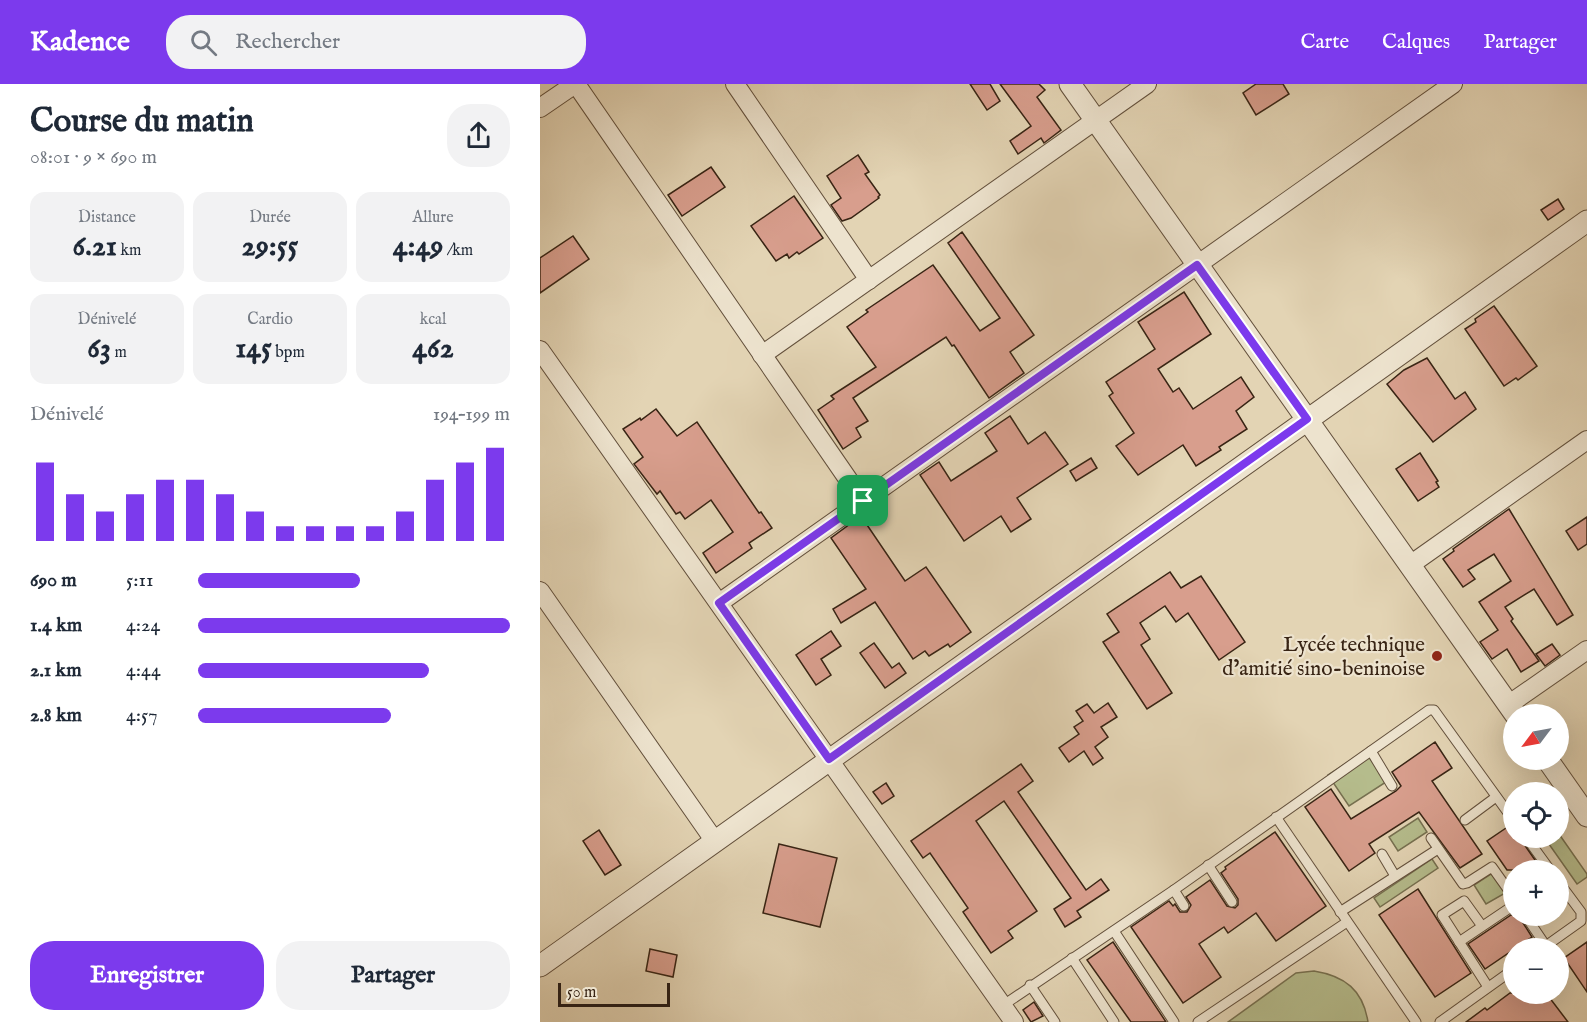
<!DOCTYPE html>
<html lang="fr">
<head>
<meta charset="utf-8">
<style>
	:root { --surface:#fff; --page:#f2f2f3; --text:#1f2937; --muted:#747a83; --accent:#7c3aed }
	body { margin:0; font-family:"IM FELL English",serif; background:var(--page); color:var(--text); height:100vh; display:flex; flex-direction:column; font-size:22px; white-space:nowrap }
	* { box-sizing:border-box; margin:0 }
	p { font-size:20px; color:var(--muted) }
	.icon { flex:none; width:33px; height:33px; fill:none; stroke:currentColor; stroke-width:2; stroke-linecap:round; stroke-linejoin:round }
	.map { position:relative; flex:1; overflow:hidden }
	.details { display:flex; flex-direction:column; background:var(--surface); width:540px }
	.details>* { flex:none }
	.needle { width:39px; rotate:238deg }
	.fabs { position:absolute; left:963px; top:620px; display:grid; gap:12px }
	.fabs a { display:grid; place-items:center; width:66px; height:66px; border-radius:50%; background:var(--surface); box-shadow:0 6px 24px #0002; font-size:30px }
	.scale { position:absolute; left:18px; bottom:15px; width:112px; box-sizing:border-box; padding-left:6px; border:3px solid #382414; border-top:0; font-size:16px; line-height:21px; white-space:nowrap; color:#382414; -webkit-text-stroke:4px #ede3ce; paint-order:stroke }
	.pin { position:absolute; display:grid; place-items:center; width:51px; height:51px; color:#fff; margin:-26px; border-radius:12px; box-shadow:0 3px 9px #0006 }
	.round { display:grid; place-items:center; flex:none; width:63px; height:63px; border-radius:24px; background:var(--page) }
	.summary { display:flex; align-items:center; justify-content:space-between; height:102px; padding:0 30px }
	h1 { font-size:33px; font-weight:700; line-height:45px }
	.metrics { display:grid; grid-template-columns:repeat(3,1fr); gap:9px; height:102px; padding:6px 30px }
	.metrics div { display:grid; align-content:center; border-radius:15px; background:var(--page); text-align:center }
	.metrics b { font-size:30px; font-weight:700 }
	.metrics small { font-size:16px; font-weight:400 }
	.metrics p { font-size:16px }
	.chart { height:168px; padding:12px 30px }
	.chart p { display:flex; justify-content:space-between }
	.chart svg { width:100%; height:108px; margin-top:6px; stroke:var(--accent); stroke-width:6 }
	.cta { display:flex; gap:12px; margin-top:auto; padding:12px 30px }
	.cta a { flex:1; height:69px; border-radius:24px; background:var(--accent); color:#fff; font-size:24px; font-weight:700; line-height:69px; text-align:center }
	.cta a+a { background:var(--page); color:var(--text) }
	ul { padding:0 30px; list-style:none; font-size:20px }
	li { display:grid; grid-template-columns:96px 72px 1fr; align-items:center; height:45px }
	li i { height:15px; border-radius:8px; background:var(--accent) }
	header { display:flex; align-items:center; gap:36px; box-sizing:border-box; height:84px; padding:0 30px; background:var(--accent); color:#fff }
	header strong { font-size:28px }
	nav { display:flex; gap:33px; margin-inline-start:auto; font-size:21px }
	.search { width:420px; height:54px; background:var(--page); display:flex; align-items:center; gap:15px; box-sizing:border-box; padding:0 21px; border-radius:24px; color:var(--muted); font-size:22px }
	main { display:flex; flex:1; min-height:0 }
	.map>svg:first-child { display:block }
	.green { fill:#b5bc8c; stroke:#767050; stroke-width:1.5 }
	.building { fill:#d89e8d; stroke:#382414; stroke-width:1.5 }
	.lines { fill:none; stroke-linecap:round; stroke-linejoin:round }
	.service-casing { stroke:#63503c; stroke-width:11 }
	.minor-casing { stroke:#63503c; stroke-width:20 }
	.tertiary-casing { stroke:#63503c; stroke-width:23 }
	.service { stroke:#ede3ce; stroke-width:9 }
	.minor { stroke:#ede3ce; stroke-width:18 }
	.tertiary { stroke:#ede3ce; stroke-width:21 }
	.route-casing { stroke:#fff; stroke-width:12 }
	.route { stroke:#7c3aed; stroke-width:8 }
	.poi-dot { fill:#8f2418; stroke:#ede3ce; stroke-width:2 }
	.labels { text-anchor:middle; stroke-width:4.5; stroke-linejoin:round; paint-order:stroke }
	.poi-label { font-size:21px; fill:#382414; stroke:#ede3ce; text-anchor:end }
</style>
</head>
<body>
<header>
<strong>Kadence</strong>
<div class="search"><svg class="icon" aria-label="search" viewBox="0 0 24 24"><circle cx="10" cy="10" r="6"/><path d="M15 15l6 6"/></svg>Rechercher</div>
<nav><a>Carte</a><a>Calques</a><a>Partager</a></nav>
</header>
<main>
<section class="details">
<div class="summary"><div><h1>Course du matin</h1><p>08:01 · 9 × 690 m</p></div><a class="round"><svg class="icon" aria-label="share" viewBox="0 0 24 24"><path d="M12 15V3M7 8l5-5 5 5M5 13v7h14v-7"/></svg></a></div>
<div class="metrics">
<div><p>Distance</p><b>6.21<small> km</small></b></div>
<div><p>Durée</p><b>29:55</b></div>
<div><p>Allure</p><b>4:49<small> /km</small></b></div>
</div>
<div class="metrics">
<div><p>Dénivelé</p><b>63<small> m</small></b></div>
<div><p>Cardio</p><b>145<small> bpm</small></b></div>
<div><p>kcal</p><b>462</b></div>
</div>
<div class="chart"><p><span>Dénivelé</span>194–199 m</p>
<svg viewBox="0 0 160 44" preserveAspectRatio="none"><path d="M5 44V12M15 44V25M25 44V32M35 44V25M45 44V19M55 44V19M65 44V25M75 44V32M85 44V38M95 44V38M105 44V38M115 44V38M125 44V32M135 44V19M145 44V12M155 44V6"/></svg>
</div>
<ul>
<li><b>690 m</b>5:11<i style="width:52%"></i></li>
<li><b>1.4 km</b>4:24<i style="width:100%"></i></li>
<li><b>2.1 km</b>4:44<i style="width:74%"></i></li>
<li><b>2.8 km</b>4:57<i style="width:62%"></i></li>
</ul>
<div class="cta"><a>Enregistrer</a><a>Partager</a></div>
</section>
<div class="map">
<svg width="1047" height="938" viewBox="0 0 1047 938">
	<rect width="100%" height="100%" fill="#e3d4b4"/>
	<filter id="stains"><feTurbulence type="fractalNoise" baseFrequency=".00333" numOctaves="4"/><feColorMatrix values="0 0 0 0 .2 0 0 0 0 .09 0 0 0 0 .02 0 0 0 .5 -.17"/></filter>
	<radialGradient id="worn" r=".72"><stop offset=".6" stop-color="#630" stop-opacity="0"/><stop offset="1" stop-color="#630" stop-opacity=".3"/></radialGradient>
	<g class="green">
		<polygon points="825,667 846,698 809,722 788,691"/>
		<polygon points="878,734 887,748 858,767 849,753"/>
		<polygon points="1019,750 1047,790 1047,793 1037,800 1004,753 1018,753"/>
		<polygon points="892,775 898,784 840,823 834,814"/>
		<polygon points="954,788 967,808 946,820 934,801"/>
		<path d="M774 887C805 892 823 906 828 938H688L756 889Z"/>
	</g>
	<g class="building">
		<polygon points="430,0 450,0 460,17 447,26"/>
		<polygon points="460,0 499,0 505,6 497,13 521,46 504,59 501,54 478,70 470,57 491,42"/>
		<polygon points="716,0 743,0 749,10 716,31 703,9"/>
		<polygon points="318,71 329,88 325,90 340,111 338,113 339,114 311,134 302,137 291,121 301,114 287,92"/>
		<polygon points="171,83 185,103 142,132 128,111"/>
		<polygon points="254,112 283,154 259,170 257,168 249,174 247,170 236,177 211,142"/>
		<polygon points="1018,115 1024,125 1008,136 1001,126"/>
		<polygon points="422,148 494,251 470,268 484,289 449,314 414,261 412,262 406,253 313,314 328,337 316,344 321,353 303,365 278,326 294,315 291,312 336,283 307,243 328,228 326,226 393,181 440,247 460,234 408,159"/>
		<polygon points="33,152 49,175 0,209 0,174"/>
		<polygon points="644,208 671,250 618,285 633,308 639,304 653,325 701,293 714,313 696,327 707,345 679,363 681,366 656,382 643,361 598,391 576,362 594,349 569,312 573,309 566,298 615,265 598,238"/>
		<polygon points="954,222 997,282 978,296 976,294 964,302 925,245 936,238 935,235"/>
		<polygon points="887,274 915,315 925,308 936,325 893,358 847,300 864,286"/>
		<polygon points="116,325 137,352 157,338 219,429 221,428 232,444 209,459 212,464 176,489 163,469 193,448 171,416 145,435 140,428 136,430 120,407 117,410 94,380 103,373 83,345 100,334 101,336"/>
		<polygon points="470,332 488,360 505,348 528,380 477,414 491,435 471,448 461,432 424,457 380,391 399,378 411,397 457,367 445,349"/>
		<polygon points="880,369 898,397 896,398 899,403 878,417 856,385"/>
		<polygon points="551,374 557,384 536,397 530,387"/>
		<polygon points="969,425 1033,531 1017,541 994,505 965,523 973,535 971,537 999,577 981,588 967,565 952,575 940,558 958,546 939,518 971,497 954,470 928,486 935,495 923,503 903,475 914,467 913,465"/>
		<polygon points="321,432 365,497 386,483 431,548 410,563 408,560 389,572 385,567 373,575 335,518 301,539 293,525 326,505 291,454"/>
		<polygon points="1047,433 1047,460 1038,466 1026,447"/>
		<polygon points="630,488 641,504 661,492 705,558 679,576 648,529 636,538 625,522 600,539 610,555 601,561 632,609 607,625 563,558 579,548 567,530"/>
		<polygon points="291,547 301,562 281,575 291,591 276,601 256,571"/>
		<polygon points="334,559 352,584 359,579 366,589 345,604 320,569"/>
		<polygon points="1012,560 1020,571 1005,582 996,570"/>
		<polygon points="568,619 577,633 561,643 568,653 555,663 563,674 553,681 544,667 529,678 519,664 539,650 534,643 543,637 536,627 547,620 554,629"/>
		<polygon points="895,658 912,684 892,697 942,770 920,784 879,728 829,760 835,769 809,787 765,723 791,705 811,735 856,707 861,702 852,688"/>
		<polygon points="481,680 493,697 478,708 546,806 561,795 569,806 537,827 541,833 525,843 514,825 531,814 464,717 436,737 497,827 468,847 473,854 451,869 423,828 428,824 390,769 383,774 371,757"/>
		<polygon points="346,699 354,712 342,720 333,708"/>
		<polygon points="969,742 974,744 974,753 979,753 1002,786 967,786 947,757"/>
		<polygon points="59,746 81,781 65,791 43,757"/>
		<polygon points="735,748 786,822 736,857 716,829 688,849 684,843 659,860 681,893 643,919 591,843 629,817 633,822 635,820 640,828 647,828 651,821 646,813 670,796 687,822 695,824 698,821 698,815 681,789 686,785 685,783"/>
		<polygon points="239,760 297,774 280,843 223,829"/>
		<polygon points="878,805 931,889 895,913 839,831"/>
		<polygon points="971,831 978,831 992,853 945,885 928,860"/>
		<polygon points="573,858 626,938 591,938 547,876"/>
		<polygon points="1047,858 1047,908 1024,874"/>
		<polygon points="110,865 137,871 133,893 106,887"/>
		<polygon points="970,909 1006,909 1028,938 926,938 945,924 947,926"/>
		<polygon points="494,918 503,932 491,938 483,926"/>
	</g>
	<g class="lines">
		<defs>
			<g id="service">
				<polyline points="831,667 852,702"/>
				<polyline points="736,733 876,938"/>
				<polyline points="925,736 956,713"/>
				<polyline points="986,753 1010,786"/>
				<polyline points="891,754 923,800 927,799 952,783 974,814"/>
				<polyline points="842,770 855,792"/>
				<polyline points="668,781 692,818"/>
				<polyline points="634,806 644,822"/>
				<polyline points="800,828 898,765"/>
				<polyline points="985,831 1006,862"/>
				<polyline points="942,842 924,817 902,831 948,903"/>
				<polyline points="574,847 634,938"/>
				<polyline points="919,858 974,821"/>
				<polyline points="1003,864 1041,837 1041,828 1018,797"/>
				<polyline points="532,874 574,938"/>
				<polyline points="490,901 515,938"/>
				<polyline points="462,922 634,806 889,626 894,626 974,737"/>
				<polyline points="658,938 807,838"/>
				<polyline points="900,938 974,885"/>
			</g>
			<g id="minor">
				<polyline points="36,0 323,417"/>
				<polyline points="195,0 329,196"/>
				<polyline points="0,24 35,0"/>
				<polyline points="0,266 474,938"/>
				<polyline points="222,271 607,0"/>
				<polyline points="870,481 1047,356"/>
				<polyline points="0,507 174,756"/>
				<polyline points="179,519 913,0"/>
				<polyline points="968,621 1047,566"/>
			</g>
			<g id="tertiary">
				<polyline points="530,0 975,630"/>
				<polyline points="1007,675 1047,732"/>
				<polyline points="0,882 1047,137"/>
			</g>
		</defs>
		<use href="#service" class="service-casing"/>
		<use href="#minor" class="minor-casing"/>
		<use href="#tertiary" class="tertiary-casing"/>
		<use href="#service" class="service"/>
		<use href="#minor" class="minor"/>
		<use href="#tertiary" class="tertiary"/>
	</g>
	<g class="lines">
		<defs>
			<polygon id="route" points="657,181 767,335 289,675 179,519"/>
		</defs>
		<use href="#route" class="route-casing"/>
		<use href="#route" class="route"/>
	</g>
	<circle class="poi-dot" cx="897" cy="572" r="6"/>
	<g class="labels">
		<g class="poi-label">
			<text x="885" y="567">Lycée technique<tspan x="885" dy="24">d’amitié sino-beninoise</tspan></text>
		</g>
	</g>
	<rect width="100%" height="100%" filter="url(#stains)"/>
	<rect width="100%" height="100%" fill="url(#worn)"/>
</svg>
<div class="fabs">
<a><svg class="needle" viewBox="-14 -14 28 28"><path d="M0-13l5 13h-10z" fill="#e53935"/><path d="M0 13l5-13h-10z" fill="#747a83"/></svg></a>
<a><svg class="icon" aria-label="locate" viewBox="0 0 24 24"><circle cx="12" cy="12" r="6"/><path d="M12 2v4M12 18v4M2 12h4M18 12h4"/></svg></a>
<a>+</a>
<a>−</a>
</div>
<div class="scale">50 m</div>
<div class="pin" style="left:323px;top:417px;background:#1e9e55"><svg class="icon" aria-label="arrive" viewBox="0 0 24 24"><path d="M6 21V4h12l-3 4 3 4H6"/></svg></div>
</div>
</main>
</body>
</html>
